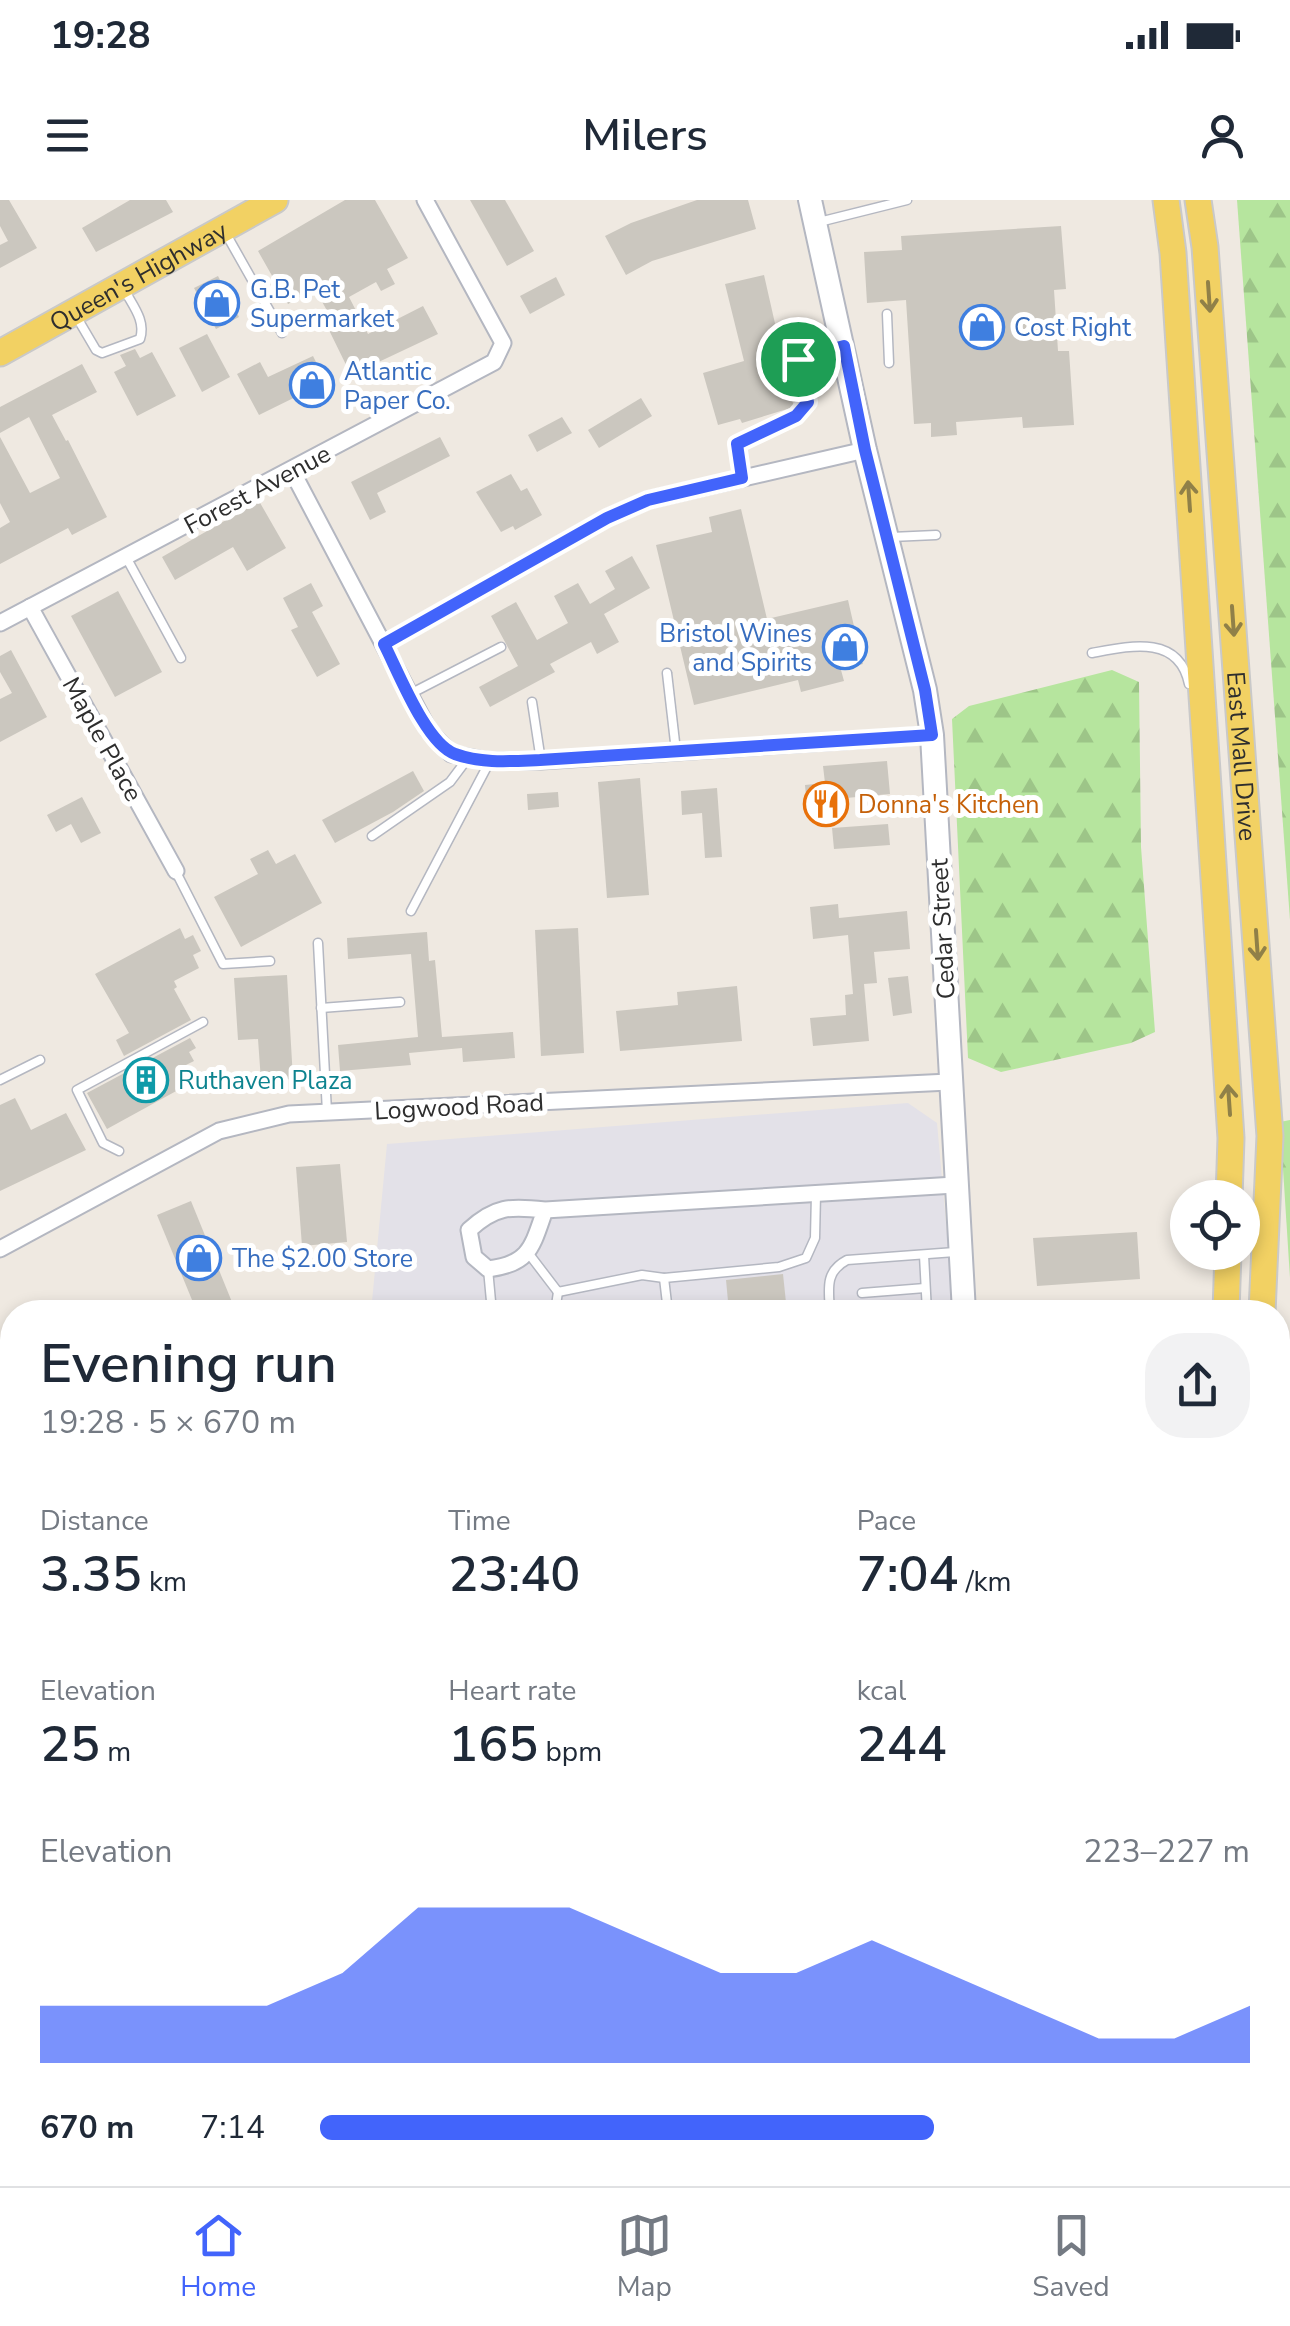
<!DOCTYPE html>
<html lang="en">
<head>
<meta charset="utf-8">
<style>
	:root { --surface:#fff; --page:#f2f2f3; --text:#1f2937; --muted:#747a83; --line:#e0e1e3; --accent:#4264fb }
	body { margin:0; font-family:"Nunito Sans",sans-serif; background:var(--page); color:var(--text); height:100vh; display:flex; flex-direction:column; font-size:38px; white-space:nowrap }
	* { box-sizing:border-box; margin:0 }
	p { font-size:32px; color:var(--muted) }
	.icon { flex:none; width:55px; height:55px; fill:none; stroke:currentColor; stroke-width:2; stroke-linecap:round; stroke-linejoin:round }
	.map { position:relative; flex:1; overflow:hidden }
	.drawer { position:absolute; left:0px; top:1100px; width:1290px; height:888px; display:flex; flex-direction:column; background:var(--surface); border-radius:40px 40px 0 0; box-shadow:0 5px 15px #0003 }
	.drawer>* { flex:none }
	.buttons { position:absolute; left:1170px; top:980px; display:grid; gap:20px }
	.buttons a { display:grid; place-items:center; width:90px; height:90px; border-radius:50%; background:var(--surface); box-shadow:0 5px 15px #0003; font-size:50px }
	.pin { position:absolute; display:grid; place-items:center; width:85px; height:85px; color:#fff; margin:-42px; border:5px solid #fff; border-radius:50%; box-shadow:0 2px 10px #0007 }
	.round { display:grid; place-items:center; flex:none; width:105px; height:105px; border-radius:40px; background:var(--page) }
	.summary { display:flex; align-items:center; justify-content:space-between; height:170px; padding:0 40px }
	h1 { font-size:55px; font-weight:600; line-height:75px }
	.stats { display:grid; grid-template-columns:repeat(3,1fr); gap:15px; height:170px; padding:10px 40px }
	.stats div { display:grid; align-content:center }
	.stats b { font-size:50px; font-weight:600 }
	.stats small { font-size:28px; font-weight:400 }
	.stats p { font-size:28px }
	.chart { height:280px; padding:20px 40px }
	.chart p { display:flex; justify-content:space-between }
	.chart svg { width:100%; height:180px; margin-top:10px; fill:var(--accent); opacity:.7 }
	ul { padding:0 40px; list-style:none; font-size:32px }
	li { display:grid; grid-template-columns:160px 120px 1fr; align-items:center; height:75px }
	li i { height:25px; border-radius:12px; background:var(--accent) }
	.status { display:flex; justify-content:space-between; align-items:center; height:70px; padding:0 50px; background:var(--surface); direction:ltr }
	.status svg { height:28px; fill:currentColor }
	header { display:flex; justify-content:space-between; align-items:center; height:130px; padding:0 40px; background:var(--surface); font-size:45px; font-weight:600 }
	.menu { display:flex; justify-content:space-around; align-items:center; height:140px; border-top:2px solid var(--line); background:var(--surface); font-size:28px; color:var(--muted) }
	.menu a { display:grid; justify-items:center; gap:5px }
	.menu .current { color:var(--accent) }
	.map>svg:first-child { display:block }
	.industrial { fill:#e3e1e8 }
	.forest { fill:url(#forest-firs) }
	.building { fill:#cbc7bf }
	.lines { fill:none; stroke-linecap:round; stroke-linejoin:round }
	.lane-casing { stroke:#b4b7c1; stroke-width:11 }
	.street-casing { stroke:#b4b7c1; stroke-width:19 }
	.secondary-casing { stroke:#b4b7c1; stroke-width:26 }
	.primary-casing { stroke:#c9c9c9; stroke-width:29 }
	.lane { stroke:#fff; stroke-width:8 }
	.street { stroke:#fff; stroke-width:15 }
	.secondary { stroke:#fff; stroke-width:22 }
	.primary { stroke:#f2d163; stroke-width:25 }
	.oneway { stroke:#908048 }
	.route-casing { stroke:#fff; stroke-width:20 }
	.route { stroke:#4264fb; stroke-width:12 }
	.labels { text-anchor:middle; stroke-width:10; stroke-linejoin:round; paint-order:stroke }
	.street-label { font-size:25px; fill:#2e2e2e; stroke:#fff }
	.shop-label { font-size:25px; fill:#366cbe; stroke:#fff; text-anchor:start }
	.food-label { font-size:25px; fill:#c56008; stroke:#fff; text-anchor:start }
	.culture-label { font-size:25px; fill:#0d838f; stroke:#fff; text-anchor:start }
</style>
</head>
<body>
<div class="status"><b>19:28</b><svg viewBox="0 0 49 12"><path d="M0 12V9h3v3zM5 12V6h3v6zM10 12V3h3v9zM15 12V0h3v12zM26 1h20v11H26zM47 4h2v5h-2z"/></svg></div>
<header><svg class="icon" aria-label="menu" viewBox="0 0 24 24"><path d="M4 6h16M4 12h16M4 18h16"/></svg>Milers<svg class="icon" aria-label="person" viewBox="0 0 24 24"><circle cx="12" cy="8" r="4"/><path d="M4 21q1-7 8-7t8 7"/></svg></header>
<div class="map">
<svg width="1290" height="1986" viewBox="0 0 1290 1986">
	<defs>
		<pattern id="forest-firs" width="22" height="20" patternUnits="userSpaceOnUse" patternTransform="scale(2.5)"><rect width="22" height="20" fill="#b6e59e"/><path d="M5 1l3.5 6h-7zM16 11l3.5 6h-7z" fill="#9dc588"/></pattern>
	</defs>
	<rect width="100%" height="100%" fill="#efe9e1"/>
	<polygon class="industrial" points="908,903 937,923 954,1112 371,1112 387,944"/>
	<g class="forest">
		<polygon points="1237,0 1290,0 1290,720"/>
		<polygon points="1112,470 1139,482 1141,647 1155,832 1131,843 1001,872 968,858 952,519 969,506"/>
		<polygon points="1290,920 1290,1078 1280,922"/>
		<polygon points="129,1975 367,1975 368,1986 100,1986"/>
	</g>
	<g class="building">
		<polygon points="0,0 9,0 37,48 0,68 0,45 8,41 0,26"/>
		<polygon points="130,0 166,0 173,12 96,52 82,28"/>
		<polygon points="345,0 375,0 408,58 387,69 395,84 381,91 376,82 349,97 368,134 423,106 438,134 351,175 328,128 335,125 315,89 288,104 258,51"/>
		<polygon points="470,0 505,0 534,51 507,66"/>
		<polygon points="697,0 748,0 756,29 652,61 626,75 605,36 631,23"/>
		<polygon points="1061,26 1066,89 1054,90 1058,151 1069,151 1074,225 1023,228 1022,217 956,222 957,235 931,237 931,223 914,224 906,100 867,103 864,52 902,50 901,36"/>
		<polygon points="764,75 779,141 775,142 794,207 742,223 740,219 718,225 703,173 744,161 725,84"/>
		<polygon points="218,76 239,117 216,129 194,88"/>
		<polygon points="556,77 565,95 530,114 520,96"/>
		<polygon points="207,134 230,177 202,192 179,148"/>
		<polygon points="135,149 140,158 152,152 176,196 137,216 114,172 126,166 120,155"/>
		<polygon points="313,156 326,182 259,215 237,174 260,162 268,177"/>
		<polygon points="82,164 97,192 52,215 66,241 68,240 107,317 72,335 68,328 0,364 0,328 10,322 0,303 0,237 30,293 60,278 29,217 0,233 0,207"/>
		<polygon points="641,198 652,216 599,248 588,230"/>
		<polygon points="562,217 572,233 537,252 528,235"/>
		<polygon points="440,237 450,256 377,293 386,312 370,320 351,282"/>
		<polygon points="511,274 521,291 527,288 542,315 515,330 513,326 501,332 476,292"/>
		<polygon points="259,301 286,348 247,371 233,347 175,380 162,357"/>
		<polygon points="741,309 767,419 848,400 856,435 862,434 866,453 860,454 863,464 841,470 844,481 801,492 798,480 694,505 656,345 712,332 709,317"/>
		<polygon points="632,356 650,388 604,414 619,442 597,454 591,442 550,464 555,472 490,507 479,487 518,466 491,416 516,402 537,440 568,423 554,396 578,383 590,404 615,389 605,371"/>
		<polygon points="311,383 323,406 312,412 340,464 317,477 291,430 298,427 283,398"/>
		<polygon points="118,391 162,472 115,497 71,416"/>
		<polygon points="11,450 47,517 0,542 0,499 12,493 0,472 0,456"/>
		<polygon points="887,561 890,594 835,599 836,616 808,618 805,585 825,583 823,566"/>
		<polygon points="413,571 424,591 393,612 335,643 322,620"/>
		<polygon points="640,578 649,695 607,698 598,582"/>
		<polygon points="717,588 722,657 705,658 702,613 682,615 681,591"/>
		<polygon points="558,592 559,607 528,610 527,594"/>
		<polygon points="82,597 101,633 81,643 71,624 56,632 47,615"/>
		<polygon points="888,624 890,645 834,649 832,628"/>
		<polygon points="268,650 276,664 295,654 322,703 241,747 214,697 258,674 250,659"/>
		<polygon points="838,704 839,718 907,711 910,749 874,752 877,783 864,784 869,841 813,846 810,818 846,815 845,795 853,794 848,735 813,739 810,707"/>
		<polygon points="180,728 185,739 193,735 201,751 193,755 199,768 174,781 177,787 174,789 191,820 124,856 116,840 129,833 95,774"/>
		<polygon points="578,728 584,853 541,856 535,730"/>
		<polygon points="427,732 429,761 435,760 442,837 513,832 515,858 463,862 462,848 409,853 411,865 340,871 338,845 418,837 411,754 348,759 347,738"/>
		<polygon points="287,775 293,879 261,881 258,839 238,840 234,778"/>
		<polygon points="908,776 912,813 893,816 888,778"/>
		<polygon points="737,786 742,841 620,851 616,811 678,805 677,792"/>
		<polygon points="190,838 196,848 189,852 194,861 180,868 189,884 107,929 87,893"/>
		<polygon points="15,898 31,930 66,913 86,950 0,991 0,905"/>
		<polygon points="340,964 347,1042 302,1046 296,967"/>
		<polygon points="191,1001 236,1112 197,1112 157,1015"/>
		<polygon points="1137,1032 1140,1079 1037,1086 1033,1038"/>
		<polygon points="783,1074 787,1112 729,1112 726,1080"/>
		<polygon points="12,1452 12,1574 0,1544 0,1457"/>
		<polygon points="12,1659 12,1724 0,1695 0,1664"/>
	</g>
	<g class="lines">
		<defs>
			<g id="lane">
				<polyline points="819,22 907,0"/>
				<polyline points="225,32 282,133"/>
				<polyline points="887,114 889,163"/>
				<path d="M76 116 96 150 102 153 140 139C146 121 133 106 125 91"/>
				<polyline points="742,278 737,244 795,216 808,202 798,159 840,147"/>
				<polyline points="891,337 936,335"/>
				<polyline points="126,357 181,458"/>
				<path d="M1092 453C1129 446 1179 434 1189 484"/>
				<polyline points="667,473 676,551"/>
				<polyline points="410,494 501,447"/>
				<polyline points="532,502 541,561"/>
				<polyline points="372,636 450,582 468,558"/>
				<polyline points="176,672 223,764 270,761"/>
				<polyline points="411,711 490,561"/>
				<polyline points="318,743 327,912"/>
				<polyline points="321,808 400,802"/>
				<polyline points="0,880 40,860"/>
				<polyline points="119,951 103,943 77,890 203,822"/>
				<polyline points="529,1054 558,1092 642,1075 664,1078 779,1067 806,1058 815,1038 816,994"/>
				<polyline points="924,1055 927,1112"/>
				<polyline points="488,1069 492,1112"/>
				<polyline points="664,1078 668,1112"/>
				<polyline points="862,1093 925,1088"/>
				<polyline points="555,1112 558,1092"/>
				<path d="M830 1112C829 1090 824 1072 847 1060L955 1052"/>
				<polyline points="0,1363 12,1359"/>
				<polyline points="1278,1489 1290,1490"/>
				<polyline points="972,1975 973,1986"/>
			</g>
			<g id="street">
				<polyline points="292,271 429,531 451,554 490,561 541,561 932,535"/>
				<polyline points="30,407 176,671"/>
				<polyline points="0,423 494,162 503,143 425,0"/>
				<polyline points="384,444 607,318 648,300 865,250"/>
				<path d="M545 1010C532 1047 530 1064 488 1069L474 1057 469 1030C495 1006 510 1006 545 1010L955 985"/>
				<polyline points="0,1049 219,931 289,914 949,882"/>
				<polyline points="0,1249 12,1279"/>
				<polyline points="0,1952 14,1986"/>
				<polyline points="43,1986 72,1975"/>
			</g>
			<g id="secondary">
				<polyline points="810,0 865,250 925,490 932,535 964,1112"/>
				<polyline points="1278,1372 1290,1371"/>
				<polyline points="541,1975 542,1986"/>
				<polyline points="1220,1986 1225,1975"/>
			</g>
			<g id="primary">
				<polyline points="1166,0 1173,53 1231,938 1229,998"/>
				<path id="s1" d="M1198 0 1205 47 1270 936 1262 1112"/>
				<path id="s2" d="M0 153 275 0"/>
				<polyline points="1226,1112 1228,1052"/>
				<polyline points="1278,1572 1290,1728"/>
				<polyline points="1278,1873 1290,1872"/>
				<polyline points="1258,1975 1275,1986"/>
			</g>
		</defs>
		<use href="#lane" class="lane-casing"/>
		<use href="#street" class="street-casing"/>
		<use href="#secondary" class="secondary-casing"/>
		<use href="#primary" class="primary-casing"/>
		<use href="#lane" class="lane"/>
		<use href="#street" class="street"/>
		<use href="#secondary" class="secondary"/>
		<use href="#primary" class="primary"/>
	</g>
	<defs><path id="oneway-shaft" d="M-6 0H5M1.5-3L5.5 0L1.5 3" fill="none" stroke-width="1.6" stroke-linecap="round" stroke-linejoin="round" transform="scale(2.5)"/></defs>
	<g class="oneway">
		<use href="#oneway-shaft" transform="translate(1209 97) rotate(86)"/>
		<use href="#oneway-shaft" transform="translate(1189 296) rotate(-94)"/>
		<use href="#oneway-shaft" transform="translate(1233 421) rotate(86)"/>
		<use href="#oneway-shaft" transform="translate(1257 745) rotate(86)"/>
		<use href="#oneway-shaft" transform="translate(1229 900) rotate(-94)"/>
	</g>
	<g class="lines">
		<defs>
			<path id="route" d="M844 146 865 250 925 490 932 535 540 560C513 561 482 564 455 554 426 544 398 471 384 444L607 318 648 300 742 278 737 244 796 216 808 202 798 159Z"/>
		</defs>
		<use href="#route" class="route-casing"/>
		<use href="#route" class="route"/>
	</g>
	<defs>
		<symbol id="shop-ring" viewBox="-11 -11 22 22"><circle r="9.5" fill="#fff" stroke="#3f7fe0" stroke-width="1.5"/><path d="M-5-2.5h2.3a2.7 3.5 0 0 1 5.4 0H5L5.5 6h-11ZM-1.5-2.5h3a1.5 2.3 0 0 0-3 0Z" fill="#3f7fe0"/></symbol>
		<symbol id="restaurant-ring" viewBox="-11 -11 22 22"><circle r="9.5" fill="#fff" stroke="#e8710a" stroke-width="1.5"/><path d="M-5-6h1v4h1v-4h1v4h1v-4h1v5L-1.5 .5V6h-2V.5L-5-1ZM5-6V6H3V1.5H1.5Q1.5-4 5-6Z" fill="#e8710a"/></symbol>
		<symbol id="building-ring" viewBox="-11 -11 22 22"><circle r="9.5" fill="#fff" stroke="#0f9aa8" stroke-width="1.5"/><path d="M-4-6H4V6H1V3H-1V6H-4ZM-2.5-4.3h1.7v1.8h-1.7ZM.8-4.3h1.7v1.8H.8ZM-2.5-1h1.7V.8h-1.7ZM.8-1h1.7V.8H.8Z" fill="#0f9aa8"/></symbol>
	</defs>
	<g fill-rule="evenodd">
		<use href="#shop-ring" x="192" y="78" width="50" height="50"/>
		<use href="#shop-ring" x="957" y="102" width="50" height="50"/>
		<use href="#shop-ring" x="287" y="160" width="50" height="50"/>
		<use href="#shop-ring" x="820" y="422" width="50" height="50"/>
		<use href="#restaurant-ring" x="801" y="579" width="50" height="50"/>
		<use href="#building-ring" x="121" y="855" width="50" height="50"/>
		<use href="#shop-ring" x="174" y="1033" width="50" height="50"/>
	</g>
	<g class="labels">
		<g class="street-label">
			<text dy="9" stroke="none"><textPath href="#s2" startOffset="158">Queen's Highway</textPath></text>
			<text transform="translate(257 289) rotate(-28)" y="9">Forest Avenue</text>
			<text transform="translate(103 539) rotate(61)" y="9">Maple Place</text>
			<text dy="9" stroke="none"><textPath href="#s1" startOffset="558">East Mall Drive</textPath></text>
			<text transform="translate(942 729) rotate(-93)" y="9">Cedar Street</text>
			<text transform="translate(459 906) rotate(-3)" y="9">Logwood Road</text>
		</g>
		<g class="shop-label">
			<text x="250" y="98">G.B. Pet<tspan x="250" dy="29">Supermarket</tspan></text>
			<text x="1014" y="136">Cost Right</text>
			<text x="344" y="180">Atlantic<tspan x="344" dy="29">Paper Co.</tspan></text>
			<text x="812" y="442" text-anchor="end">Bristol Wines<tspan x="812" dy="29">and Spirits</tspan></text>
			<text x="232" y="1067">The $2.00 Store</text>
		</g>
		<g class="food-label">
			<text x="858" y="613">Donna's Kitchen</text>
		</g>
		<g class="culture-label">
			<text x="178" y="889">Ruthaven Plaza</text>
		</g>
	</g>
</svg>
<div class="buttons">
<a><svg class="icon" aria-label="locate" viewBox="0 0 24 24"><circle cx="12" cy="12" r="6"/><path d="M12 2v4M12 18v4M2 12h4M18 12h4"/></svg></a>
</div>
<div class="pin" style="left:798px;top:159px;background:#1e9e55"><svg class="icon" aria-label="arrive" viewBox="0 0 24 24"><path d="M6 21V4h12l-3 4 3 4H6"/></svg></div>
<section class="drawer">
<div class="summary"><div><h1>Evening run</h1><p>19:28 · 5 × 670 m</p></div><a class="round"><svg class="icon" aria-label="share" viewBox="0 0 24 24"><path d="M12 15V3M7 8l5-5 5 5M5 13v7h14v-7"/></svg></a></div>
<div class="stats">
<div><p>Distance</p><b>3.35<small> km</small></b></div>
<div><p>Time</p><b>23:40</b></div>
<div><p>Pace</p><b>7:04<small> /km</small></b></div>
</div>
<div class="stats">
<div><p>Elevation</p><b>25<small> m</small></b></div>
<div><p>Heart rate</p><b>165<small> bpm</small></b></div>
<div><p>kcal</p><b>244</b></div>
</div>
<div class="chart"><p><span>Elevation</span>223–227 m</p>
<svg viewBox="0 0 160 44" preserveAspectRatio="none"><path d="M0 44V30L10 30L20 30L30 30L40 22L50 6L60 6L70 6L80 14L90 22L100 22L110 14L120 22L130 30L140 38L150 38L160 30V44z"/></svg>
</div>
<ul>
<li><b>670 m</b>7:14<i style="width:66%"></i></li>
</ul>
</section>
</div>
<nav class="menu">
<a class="current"><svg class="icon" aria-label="home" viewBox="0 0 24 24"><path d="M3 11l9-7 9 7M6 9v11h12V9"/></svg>Home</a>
<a><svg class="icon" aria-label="map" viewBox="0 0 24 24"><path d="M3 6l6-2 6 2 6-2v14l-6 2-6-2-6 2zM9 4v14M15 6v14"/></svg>Map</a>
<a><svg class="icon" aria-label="saved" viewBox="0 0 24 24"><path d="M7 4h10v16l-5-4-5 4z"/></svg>Saved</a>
</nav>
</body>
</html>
